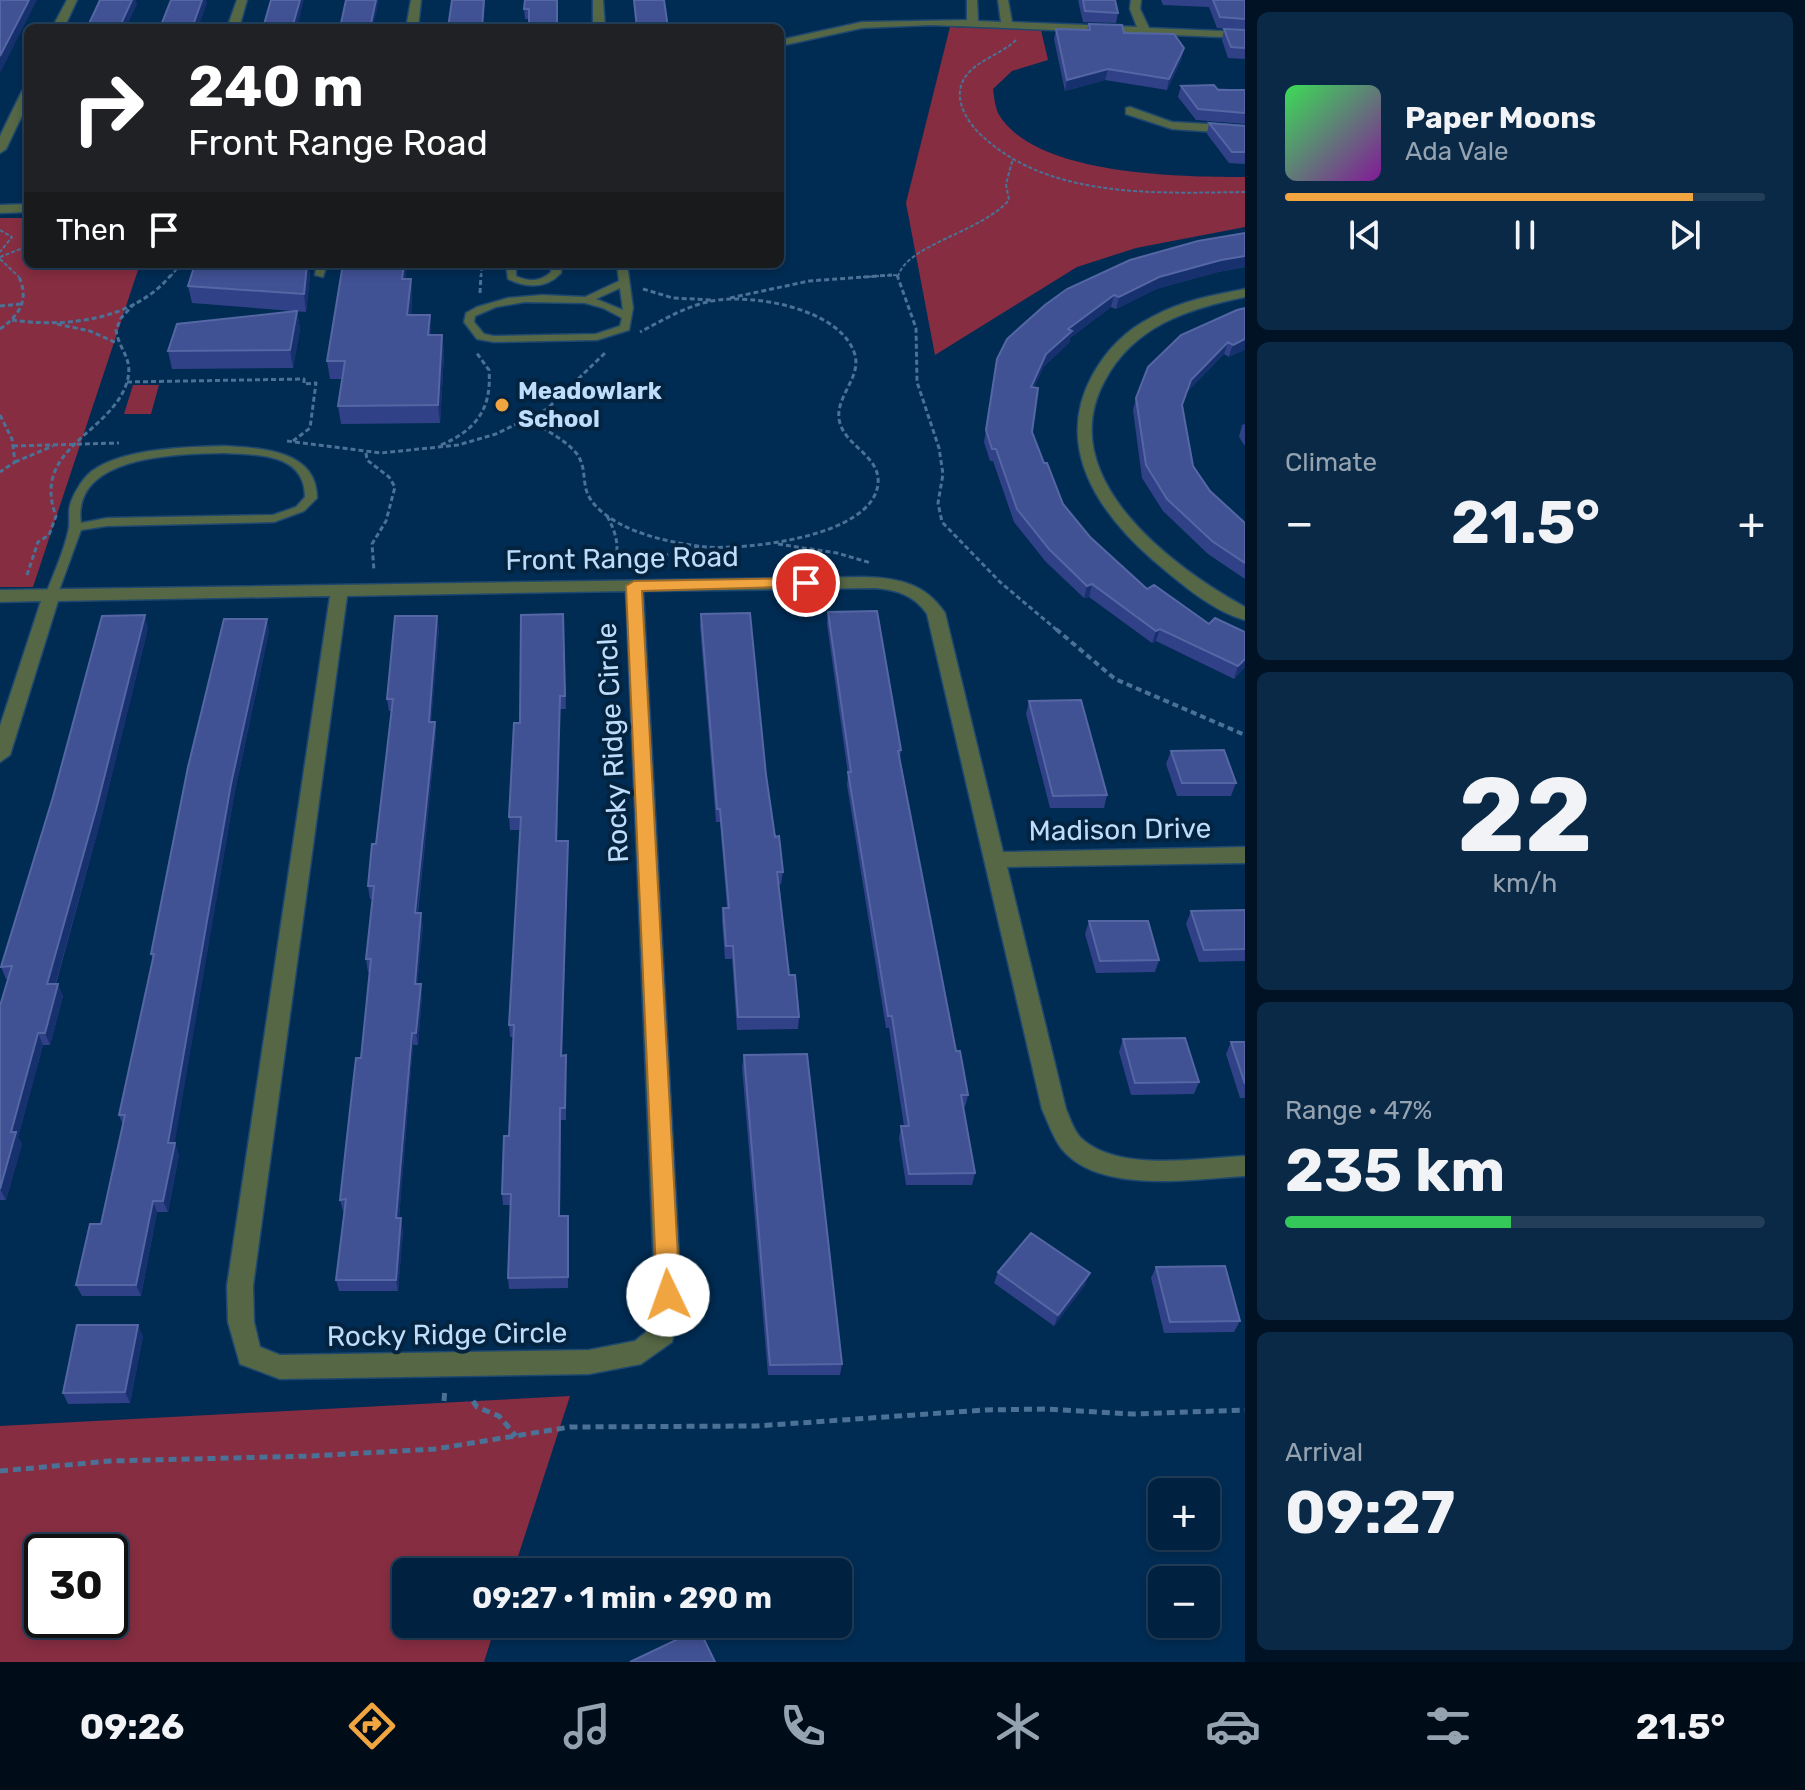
<!DOCTYPE html>
<meta charset="utf-8">
<style>
body{margin:0;font-family:Rubik,sans-serif;background:#0a2946;color:#f1f3f6;height:100vh;display:flex;flex-direction:column;font-size:30px;white-space:nowrap}
*{box-sizing:border-box;margin:0}
p{font-size:26px;color:#95a3b0}
.icon{flex:none;width:44px;height:44px;fill:none;stroke:currentColor;stroke-width:2;stroke-linecap:round;stroke-linejoin:round}
.map{position:relative;flex:1;overflow:hidden}
.panel{display:flex;flex-direction:column;gap:12px;padding:12px;background:#001223;width:560px}
.panel>*{flex:none}
.top-card{position:absolute;left:24px;top:24px;width:760px;height:244px;border-radius:12px;box-shadow:0 4px 12px #0003,0 0 0 2px #223e59;background:#202124;color:#fff;overflow:hidden}
.fabs{position:absolute;left:1148px;top:1478px;display:grid;gap:16px}
.fabs a{display:grid;place-items:center;width:72px;height:72px;border-radius:12px;background:#00213f;box-shadow:0 4px 12px #0003,0 0 0 2px #223e59;font-size:40px}
.speed{position:absolute;left:24px;top:1534px;display:flex;gap:16px;font-size:40px;font-weight:700;text-align:center}
.speed>*{display:grid;place-content:center;width:104px;height:104px;border-radius:50%;background:#00213f;box-shadow:0 4px 12px #0003,0 0 0 2px #223e59;line-height:1}
.speed .limit{border:4px solid #111;border-radius:12px;background:#fff;color:#111}
.pin{position:absolute;display:grid;place-items:center;width:68px;height:68px;color:#fff;margin:-34px;border:4px solid #fff;border-radius:50%;box-shadow:0 2px 8px #0007}
.me{position:absolute;width:88px;margin:-44px;rotate:357deg;stroke-linejoin:round;filter:drop-shadow(0 0 6px #0008)}
.turn{display:flex;align-items:center;gap:28px;height:168px;padding:0 32px;font-size:36px}
.turn .icon{width:104px;height:104px;stroke-width:2.5}
.turn b{display:block;font-size:56px;line-height:68px}
.then{display:flex;align-items:center;height:76px;padding:0 32px;background:#0003;gap:16px;font-size:30px}
.big{font-size:60px;font-weight:700;line-height:1.1}
.panel .card{flex:1;display:flex;flex-direction:column;justify-content:center;gap:12px;min-width:0;padding:0 28px;border-radius:12px;background:#0a2946}
.panel .dial{align-items:center;gap:0}
.dial b{font-size:104px;line-height:1}
.song{display:flex;align-items:center;gap:24px}
.cover{width:96px;height:96px;border-radius:12px;background:linear-gradient(135deg,hsl(130 70% 55%),hsl(290 70% 35%))}
.played{height:8px;border-radius:4px;background:linear-gradient(90deg,#f1a540 85%,#223e59 85%)}
.keys{display:flex;justify-content:space-around;direction:ltr}
.heat{display:flex;justify-content:space-between;align-items:center;font-size:44px;direction:ltr}
.charge{height:12px;border-radius:6px;background:linear-gradient(90deg,#34c759 47%,#223e59 0)}
.trip{position:absolute;left:392px;top:1558px;width:460px;height:80px;border-radius:12px;background:#00213f;box-shadow:0 4px 12px #0003,0 0 0 2px #223e59;font-weight:700;line-height:80px;text-align:center}
.tabs{display:flex;height:128px;justify-content:space-around;align-items:center;background:#000d19;color:#95a3b0}
.tabs .icon{width:56px;height:56px}
.tabs .current{color:#f1a540}
.tabs b{font-size:36px;color:#f1f3f6}
main{display:flex;flex:1;min-height:0}
.map>svg:first-child{display:block}
</style>
<main>
<div class="map">
<svg width="1245" height="1662" viewBox="0 0 1245 1662">
<rect width="100%" height="100%" fill="#002c54"/>
<!-- green -->
<path fill="#862d41" fill-rule="evenodd" d="M950 27 1041 30 1048 60 1012 71 993 89C994 96 995 106 998 113 1033 176 1181 177 1245 177V227L1136 248 1077 267 935 355 906 203Z
M0 218H28V264H140L33 587H0Z
M133 385H159L151 414H124Z
M570 1396 513 1572H406V1624H496L484 1662H0V1426ZM42 1552H110V1620H42Z"/>
<g fill="none" stroke-linecap="round" stroke-linejoin="round">
<defs>
<path id="service" d="M317 264H327L323 277 315 275Z
M506 264H516V276C529 282 540 282 551 272V264H561V273C546 289 527 288 508 279Z
M617 264H627L633 308 629 330 597 340 494 342 477 339 464 322 466 313 477 307 508 298 542 295 585 297 619 281ZM620 288 623 310 596 299ZM525 302 585 303 603 308 622 318 620 326 596 334 494 336 484 334 474 322 475 316 496 307Z
M225 446C261 448 317 450 317 498L304 511 274 522 107 526 81 530 57 596 51 600 47 599 45 596C53 575 63 554 68 532 71 522 67 512 71 502 75 491 83 478 92 471 124 448 187 447 225 446ZM225 453C258 455 305 453 305 497L296 507 273 515 107 518 81 523C71 454 181 454 225 453Z"/>
<path id="minor" d="M67 0H77L64 28H52Z
M237 0H247L239 28H227Z
M411 0H421L418 28H406Z
M593 0H603L605 28H593Z
M967 0H977L978 21 1001 22 998 0H1008L1012 22 1137 27 1130 9 1131 0H1141L1140 9 1149 28 1245 32V38L931 25 862 28 780 46V40L862 22 967 20Z
M28 87V103L6 149 0 153V136L22 91Z
M1130 107 1172 122 1245 126V134L1172 129 1126 114V108Z
M28 204V212L0 213V205Z
M1245 289V297C1187 309 1133 326 1104 382 1053 478 1172 567 1245 607V620C1212 611 1179 582 1153 560 1098 512 1054 447 1092 376 1106 350 1126 330 1152 317 1181 301 1213 295 1245 289Z
M864 577C898 578 925 583 945 613L1003 852 1245 847V863L1007 867 1066 1109C1070 1118 1073 1129 1080 1137 1117 1173 1197 1158 1245 1156V1176C1193 1179 1098 1195 1061 1148 1053 1137 1048 1122 1042 1109L927 614C914 595 897 590 875 588L643 591 681 1295 672 1342 641 1364 589 1374 280 1379 240 1364 228 1322 227 1286 330 596 58 601 10 755 0 762V726L41 601 0 602V590ZM626 591 655 1295 651 1328 635 1341 589 1350 280 1355 260 1347 254 1322 253 1286 347 596Z"/>
</defs>
<!-- service casing -->
<use href="#service" stroke="#1e486f" stroke-width="3"/>
<!-- minor casing -->
<use href="#minor" stroke="#1e486f" stroke-width="3"/>
<!-- path-far3 -->
<path stroke="#4b7196" stroke-width="2" stroke-dasharray="4 2" stroke-linecap="butt" d="M1016 40C1000 56 968 62 961 86 956 102 967 120 977 131 1045 200 1156 193 1245 192
M0 230 12 237 0 252
M0 257 28 246
M0 259 19 277
M170 277 181 264
M481 277 482 264
M863 277 897 275
M898 277C905 245 982 232 1009 200L1006 184 1013 158"/>
<!-- path-far2 -->
<path stroke="#4b7196" stroke-width="3" stroke-dasharray="5 3" stroke-linecap="butt" d="M897 275 916 328 917 382 939 448 943 474 938 503 942 522 1000 582 1058 631
M643 289 673 298 713 300
M480 293 481 275
M730 298 809 281 892 275
M0 306 21 304
M12 320C66 328 134 320 171 275
M57 324 90 331 117 343
M0 329C20 315 30 299 18 275
M127 382 304 379V384L316 383 310 428 293 441
M0 415 12 439 15 462 0 472
M528 420C545 430 565 439 577 454 585 465 583 477 586 489 590 506 610 519 624 526 649 538 679 544 706 547 746 550 872 537 878 484 881 455 843 446 839 419 836 396 861 378 855 355 842 309 753 293 712 301 686 306 663 320 640 332
M287 441 381 453 458 445 496 434 547 409 606 352
M441 445C476 430 492 409 489 370L476 352
M13 446 119 443
M366 453 367 460 389 477 395 487 386 521 372 544 374 571
M15 462 53 446
M607 516C617 534 621 550 612 569
M778 544 837 553 871 563
M616 563 655 558 700 546
M27 575 38 542 49 535 56 516C30 448 112 433 127 382 134 358 119 351 116 330L121 318 135 303"/>
<!-- path-far1 -->
<path stroke="#4b7196" stroke-width="4" stroke-dasharray="6 4" stroke-linecap="butt" d="M1056 629 1115 679 1245 735"/>
<!-- path -->
<path stroke="#4b7196" stroke-width="5" stroke-dasharray="8 5" stroke-linecap="butt" d="M444 1401 445 1388
M473 1401 477 1407 499 1416 516 1436
M0 1471 110 1461 312 1456 435 1449 570 1427 756 1426 985 1410 1045 1409 1133 1414 1245 1410"/>
<!-- service -->
<use href="#service" fill="#556745" fill-rule="evenodd"/>
<!-- minor -->
<use href="#minor" fill="#556745" fill-rule="evenodd"/>
</g>
<!-- wall -->
<path fill="#314188" d="M557 0 529 19H525L524 9Z
M1078 0H1115L1118 13 1116 23 1083 22Z
M1161 0H1245V59L1228 58 1222 40 1224 29 1242 30 1217 28 1209 7 1163 5Z
M1089 24 1124 33 1182 58 1167 90 1105 80 1065 91 1054 39 1056 29 1087 30Z
M1181 86 1245 90V124L1196 120 1178 97Z
M1209 123 1245 126V164L1229 163 1207 134Z
M1245 233V267L1218 272 1156 289 1116 309 1111 307 1070 338 1069 343 1044 366 1034 387 1032 432 1044 463 1063 504 1090 537 1147 589 1245 667 1234 679 1156 641 1152 643 1089 597 1084 598 1046 562 1014 522 993 461H990L984 442 997 359 1007 339Z
M195 264H308L310 276 306 312 192 303 188 286Z
M406 279H411L412 297 411 315 431 335H442L444 353 440 423 341 424 338 406 342 379H330L327 361Z
M1245 308 1229 357 1224 354 1187 392 1182 407 1193 466 1210 491 1245 523V579L1208 554 1163 511 1142 478 1133 410 1136 398Z
M297 311 300 329 293 368 172 369 168 351Z
M1245 424V446L1239 437 1242 425Z
M828 612 901 750 900 759 956 1051 968 1095 965 1107H963L975 1173 972 1185H906L899 1138 901 1126H904L889 1028H886L847 785 848 774 827 624Z
M563 614 566 709H560L557 841 568 853 562 1056 566 1055V1120H561L560 1216 569 1227 568 1288 509 1289 508 1278 511 1205H503L502 1194 509 1136 513 1037H510L509 1025 520 830H510L509 817 520 723Z
M701 614 766 775 775 837 783 872 781 884 779 885 789 975 799 1017 798 1029 737 1030 732 959H725L722 920 723 908H727L720 822H716L700 626Z
M148 628 101 819 56 984 63 996 50 1045H43L18 1137 22 1144 6 1200H0V1006L8 979H6L1 967Z
M439 628 431 722H435L436 734 418 913 423 926 417 984 422 996 418 1045H413L399 1218 403 1230 398 1291H339L336 1280 344 1211H343L340 1200 361 1058 370 972H368L366 959 373 899H370L368 886 376 844 391 711H389L387 699Z
M269 631 234 796 174 1143 179 1155 168 1212H157L141 1296H82L76 1285 101 1224 123 1125 119 1115 153 960 151 954Z
M1029 701 1107 795 1104 808H1050L1026 714Z
M1171 751 1236 783 1231 796H1177L1166 764Z
M1245 910V961L1199 962 1186 924 1191 911Z
M1089 921 1159 960 1155 972 1096 973 1085 934Z
M1123 1039 1199 1082 1194 1094 1131 1095 1119 1052Z
M1231 1042H1245V1098H1240L1226 1054Z
M744 1055 842 1364 840 1375H768L742 1067Z
M1156 1267 1240 1321 1234 1332 1164 1333 1151 1278Z
M998 1272 1085 1285 1054 1326 994 1283Z
M143 1336 130 1403 68 1404 63 1393Z"/>
<!-- shaded-wall -->
<path fill="#17316e" d="M29 0H37L0 73V56Z
M132 0H136L137 4 126 28H119Z
M202 0H206L207 3 198 28H192Z
M300 0H304L297 28H292Z
M376 0H379L373 28H370Z
M484 0H485L483 28H482Z
M1184 48 1182 58 1167 90 1169 79Z
M1108 69 1105 80 1065 91 1067 80Z
M1245 256V267L1218 272 1156 289 1116 309 1119 297 1159 277 1221 260Z
M307 264H308L310 276 306 312 304 294Z
M404 264H407L404 297 402 279Z
M411 279 412 297 409 333 407 315Z
M1114 295 1111 307 1070 338 1069 343 1044 366 1029 399 1031 387 1046 354 1068 329Z
M297 311 300 329 293 368 290 350Z
M430 315 431 333 430 353 428 335Z
M442 335 444 353 440 423 438 405Z
M1245 339V350L1229 357 1233 345Z
M1228 342 1224 354 1187 392 1178 418 1191 380Z
M1092 584 1089 597 1084 598 1087 586Z
M145 615 148 628 101 819 52 996 47 984Z
M437 616 439 628 430 734 429 722Z
M267 619 269 631 234 796 173 1153 175 1143 179 1155 168 1212 163 1201 168 1143 231 784Z
M1160 629 1156 641 1152 643 1156 631Z
M1245 659V667L1234 679 1238 666Z
M560 696V709L557 853 556 841Z
M435 722 436 734 416 926 415 913Z
M568 841V853L562 1068 561 1056Z
M421 913 423 926 416 996 415 984Z
M58 984 63 996 50 1045 45 1033Z
M421 984 422 996 418 1045 416 1033Z
M38 1033 43 1045 18 1137 22 1144 6 1200 0 1189 11 1132Z
M412 1033 413 1045 398 1230 396 1218Z
M153 1201 157 1212 141 1296 136 1285Z
M401 1218 403 1230 398 1291 396 1280Z
M1090 1273 1085 1285 1054 1326 1058 1315Z
M138 1325 143 1336 130 1403 125 1392Z"/>
<!-- building -->
<path fill="#405194" stroke="#5467a4" stroke-width="2" d="M0 0H29L0 56Z
M100 0H132L119 28H87Z
M171 0H202L192 28H160Z
M271 0H300L292 28H263Z
M346 0H376L370 28H340Z
M452 0H484L482 28H448Z
M525 0H557V28H529V9H524Z
M634 0H664L668 28H637Z
M1083 0H1115L1118 13 1085 11Z
M1213 0H1245V19L1220 17Z
M1089 24 1122 25 1124 33 1174 34 1184 48 1169 79 1108 69 1067 80 1056 29 1090 30Z
M1224 29 1245 30V48L1231 47Z
M1214 85 1218 90H1245V113L1198 109 1181 86Z
M1209 123 1245 126V152H1232Z
M1245 233V256L1221 260 1159 277 1119 297 1114 295 1068 329 1072 331 1046 354 1031 387 1038 388 1032 432 1044 463H1047L1063 504 1090 537 1147 589 1154 585 1209 624 1215 618 1245 632V659L1238 666 1160 629 1156 631 1092 584 1087 586 1049 549 1017 509 996 449H992L986 430 997 359 1007 339 1045 305 1067 289 1130 260 1198 241Z
M195 264H307L304 294 188 286Z
M343 264H404L402 279H411L407 315H430L428 335H442L438 405 338 406 345 361H327Z
M1245 308V339L1233 345 1228 342 1191 380 1182 405 1193 466 1210 491 1245 523V563L1212 541 1167 499 1146 465 1136 398 1148 367 1181 335 1237 310Z
M297 311 290 350 168 351 177 324Z
M877 611 901 750 898 751 956 1051H960L968 1095H961L975 1173 909 1174 901 1126H909L892 1016H888L848 772H851L828 612Z
M750 613 766 775 775 837 779 836 783 872H777L789 975H795L799 1017H738L733 946H726L723 908H729L720 809H717L701 614Z
M563 614 565 696H560L556 841H568L561 1056 566 1055 565 1108H560L559 1216H568V1277L508 1278 511 1194H502L504 1136H509L514 1025H509L521 817H509L514 723H520L521 615Z
M145 615 97 806 47 984H58L45 1033H38L11 1132H16L0 1189V1006L12 966 1 967 53 797 102 616Z
M395 616H437L429 722H435L415 913H421L415 984H421L416 1033H412L396 1218H401L396 1280H336L346 1199 340 1200 350 1110 356 1058H361L371 959H366L374 886H368L372 844H376L393 699H387Z
M224 619H267L231 784 168 1143H175L163 1201H153L136 1285H76L90 1224H101L125 1115H119L154 954H151L188 767Z
M1081 700 1107 795 1053 796 1029 701Z
M1224 750 1236 783H1182L1171 751Z
M1245 910V949L1204 950 1191 911Z
M1089 921H1148L1159 960 1100 961Z
M1185 1038 1199 1082 1135 1083 1123 1039Z
M1231 1042H1245V1084Z
M807 1054 842 1364 770 1365 744 1055Z
M1031 1233 1090 1273 1058 1315 998 1272Z
M1225 1266 1240 1321 1170 1322 1156 1267Z
M77 1325H138L125 1392 63 1393Z
M699 1629 715 1662H630Z"/>
<!-- route -->
<path fill="#f1a540" stroke="#9d6b2a" stroke-width="2" d="M806 578 814 583 812 586 642 591 680 1295 676 1303 668 1306 660 1303 657 1295 626 586 634 581Z"/>
<!-- markers -->
<circle fill="#f1a540" stroke="#04233f" stroke-width="3" cx="502" cy="405" r="8"/>
<g text-anchor="middle" stroke-width="8" stroke-linejoin="round" paint-order="stroke">
<!-- far-poi labels -->
<g font-size="24" font-weight="bold" fill="#bedcfc" stroke="#04233f" text-anchor="start">
<text x="518" y="399">Meadowlark<tspan x="518" dy="28">School</tspan></text>
</g>
<!-- street labels -->
<g font-size="28" fill="#bedcfc" stroke="#04233f">
<text transform="translate(622 558) rotate(-1)" y="10">Front Range Road</text>
<text transform="translate(612 743) rotate(-93)" y="10">Rocky Ridge Circle</text>
<text transform="translate(1120 829) rotate(-1)" y="10">Madison Drive</text>
<text transform="translate(447 1334) rotate(-1)" y="10">Rocky Ridge Circle</text>
</g>
</g>
</svg>
<div class="fabs">
<a>+</a>
<a>−</a>
</div>
<div class="speed"><div class="limit">30</div></div>
<div class="pin" style="left:806px;top:583px;background:#d93025"><svg class="icon" aria-label="arrive" viewBox="0 0 24 24"><path d="M6 21V4h12l-3 4 3 4H6"/></svg></div>
<svg class="me" style="left:668px;top:1295px" viewBox="-20 -20 40 40"><circle r="19" fill="#fff"/><path d="M0-13L10 11 0 6-10 11z" fill="#f1a540"/></svg>
<div class="trip">09:27 · 1 min · 290 m</div>
<div class="top-card">
<div class="turn"><svg class="icon" aria-label="right" viewBox="0 0 24 24"><path d="M7 20v-9h11M14 6l5 5-5 5"/></svg><div><b>240 m</b>Front Range Road</div></div>
<div class="then">Then<svg class="icon" aria-label="arrive" viewBox="0 0 24 24"><path d="M6 21V4h12l-3 4 3 4H6"/></svg></div>
</div>
</div>
<section class="panel">
<div class="card">
<div class="song"><i class="cover"></i><div><b>Paper Moons</b><p>Ada Vale</p></div></div>
<div class="played"></div>
<div class="keys"><svg class="icon" aria-label="previous" viewBox="0 0 24 24"><path d="M18 5L8 12l10 7zM5 5v14"/></svg><svg class="icon" aria-label="pause" viewBox="0 0 24 24"><path d="M8 5v14M16 5v14"/></svg><svg class="icon" aria-label="next" viewBox="0 0 24 24"><path d="M6 5l10 7-10 7zM19 5v14"/></svg></div>
</div>
<div class="card"><p>Climate</p>
<div class="heat"><a>−</a><b class="big">21.5°</b><a>+</a></div>
</div>
<div class="card dial"><b>22</b><p>km/h</p></div>
<div class="card"><p>Range · 47%</p><b class="big">235 km</b><div class="charge"></div></div>
<div class="card"><p>Arrival</p><b class="big">09:27</b></div>
</section>
</main>
<nav class="tabs">
<b>09:26</b>
<svg class="icon current" aria-label="directions" viewBox="0 0 24 24"><path d="M12 3l9 9-9 9-9-9zM9 14v-3h6M13 9l2 2-2 2"/></svg>
<svg class="icon" aria-label="music" viewBox="0 0 24 24"><path d="M9 18V5l10-2v13"/><circle cx="6" cy="18" r="3"/><circle cx="16" cy="16" r="3"/></svg>
<svg class="icon" aria-label="phone" viewBox="0 0 24 24"><path d="M5 4h4l2 5-3 2q2 4 5 5l2-3 5 2v4C11 20 4 13 5 4z"/></svg>
<svg class="icon" aria-label="climate" viewBox="0 0 24 24"><path d="M12 3v18M4 7l16 10M4 17L20 7"/></svg>
<svg class="icon" aria-label="car" viewBox="0 0 24 24"><path d="M5 17H2v-5l4-1 3-4h7l3 4 3 1v5h-3M9 17h6M6 11h13"/><circle cx="7" cy="17" r="2"/><circle cx="17" cy="17" r="2"/></svg>
<svg class="icon" aria-label="filters" viewBox="0 0 24 24"><path d="M4 7h16M4 17h16"/><circle cx="9" cy="7" r="2"/><circle cx="15" cy="17" r="2"/></svg>
<b>21.5°</b>
</nav>
